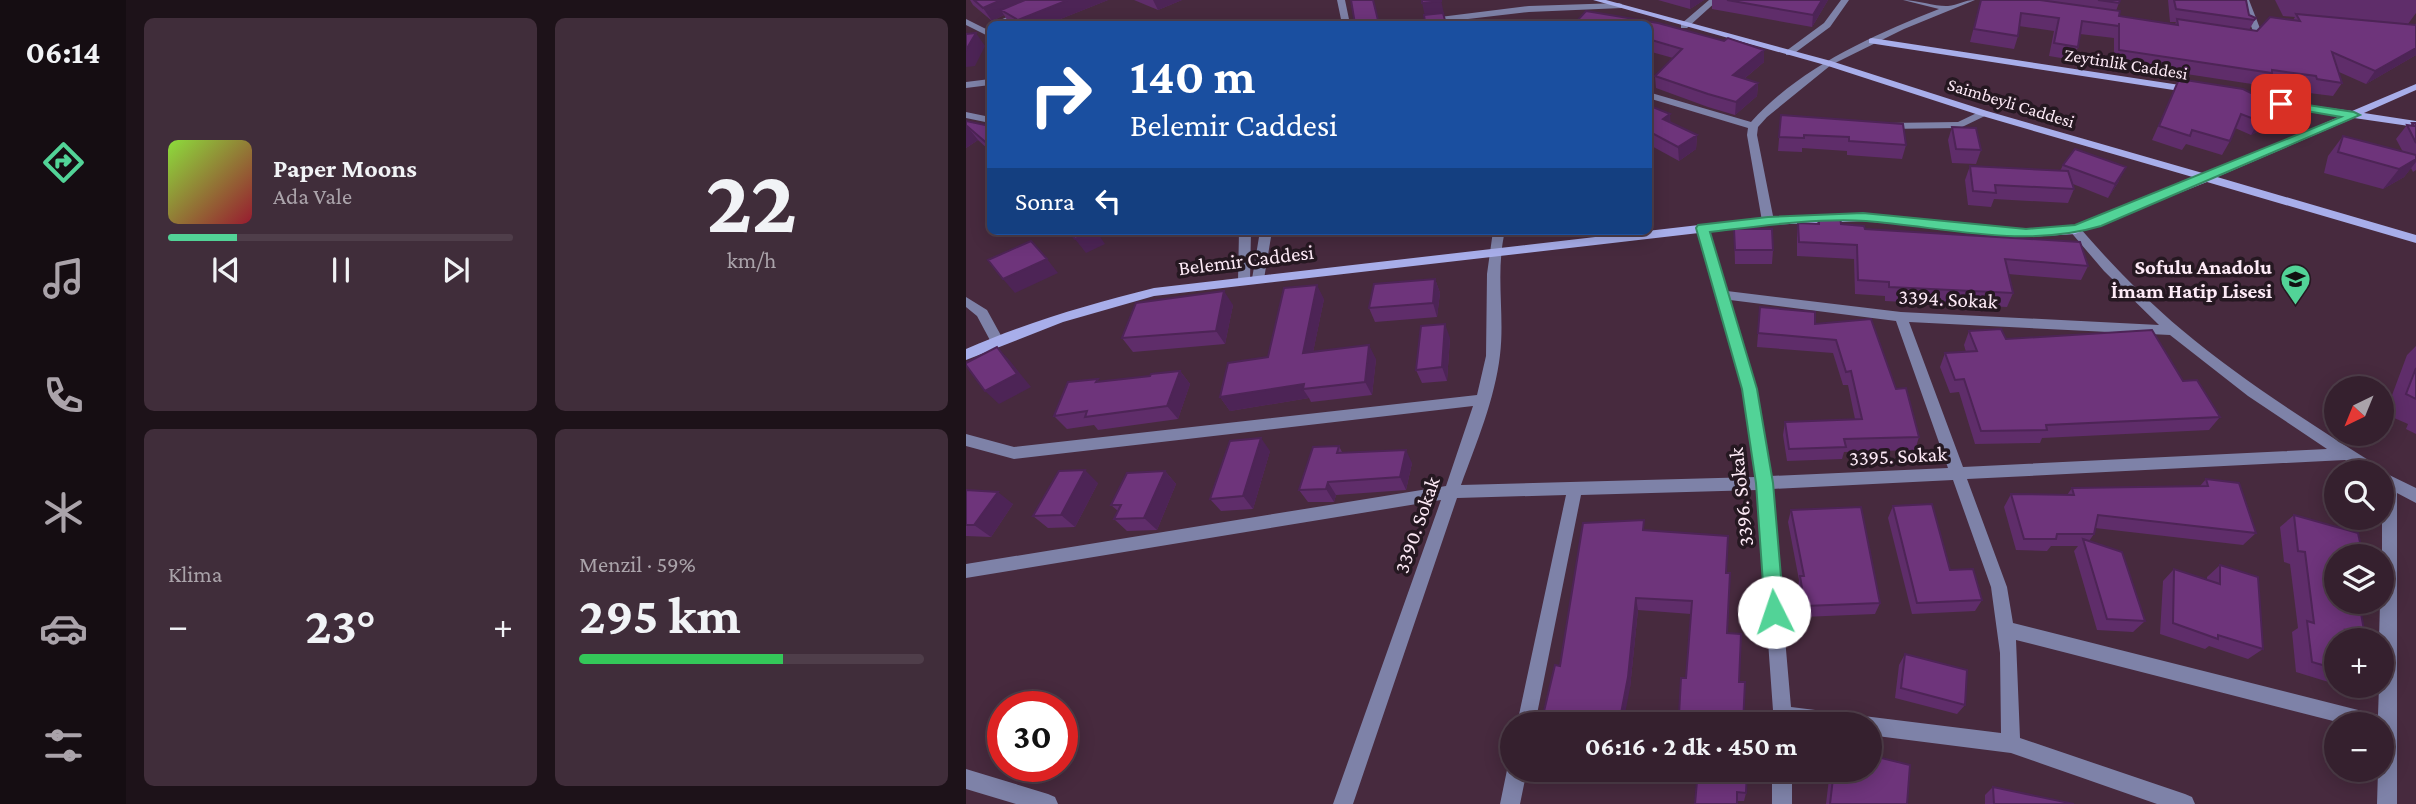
<!DOCTYPE html>
<html lang="tr">
<meta charset="utf-8">
<style>
body{margin:0;font-family:"Crimson Pro",serif;background:#402d3a;color:#f1f3f6;height:100vh;display:flex;flex-direction:column;font-size:26px;white-space:nowrap}
*{box-sizing:border-box;margin:0}
p{font-size:23px;color:#aaa3aa}
.icon{flex:none;width:38px;height:38px;fill:none;stroke:currentColor;stroke-width:2;stroke-linecap:round;stroke-linejoin:round}
.map{position:relative;flex:1;overflow:hidden}
.details{display:flex;flex-direction:column;gap:18px;padding:18px;background:#1d1219;width:840px}
.details>*{flex:none}
.top-card{position:absolute;left:21px;top:21px;width:665px;height:214px;border-radius:10px;box-shadow:0 4px 18px #0003,0 0 0 2px #4f3e4a;background:#1a4fa0;color:#fff;overflow:hidden}
.needle{width:46px;rotate:223deg}
.tools{position:absolute;left:1358px;top:376px;display:grid;gap:14px}
.tools a{display:grid;place-items:center;width:70px;height:70px;border-radius:50%;background:#35202e;box-shadow:0 4px 18px #0003,0 0 0 2px #4f3e4a;font-size:35px}
.speed{position:absolute;left:21px;top:691px;display:flex;gap:14px;font-size:35px;font-weight:700;text-align:center}
.speed>*{display:grid;place-content:center;width:91px;height:91px;border-radius:50%;background:#35202e;box-shadow:0 4px 18px #0003,0 0 0 2px #4f3e4a;line-height:1}
.speed .limit{border:10px solid #d22;background:#fff;color:#111}
.pin{position:absolute;display:grid;place-items:center;width:60px;height:60px;color:#fff;margin:-30px;border-radius:14px;box-shadow:0 4px 10px #0006}
.me{position:absolute;width:77px;margin:-38px;rotate:356deg;stroke-linejoin:round;filter:drop-shadow(0 0 5px #0008)}
.turn{display:flex;align-items:center;gap:24px;height:147px;padding:0 28px;font-size:32px}
.turn .icon{width:91px;height:91px;stroke-width:2.5}
.turn b{display:block;font-size:49px;line-height:60px}
.then{display:flex;align-items:center;height:66px;padding:0 28px;background:#0003;gap:14px;font-size:26px}
.big{font-size:52px;font-weight:700;line-height:1.1}
.details .tile{flex:1;display:flex;flex-direction:column;justify-content:center;gap:10px;min-width:0;padding:0 24px;border-radius:10px;background:#402d3a}
.details .dial{align-items:center;gap:0}
.dial b{font-size:91px;line-height:1}
.song{display:flex;align-items:center;gap:21px}
.cover{width:84px;height:84px;border-radius:10px;background:linear-gradient(135deg,hsl(90 70% 55%),hsl(350 70% 35%))}
.played{height:7px;border-radius:4px;background:linear-gradient(90deg,#52d397 20%,#4f3e4a 20%)}
.keys{display:flex;justify-content:space-around;direction:ltr}
.heat{display:flex;justify-content:space-between;align-items:center;font-size:38px;direction:ltr}
.charge{height:10px;border-radius:5px;background:linear-gradient(90deg,#34c759 59%,#4f3e4a 0)}
.details .tiles{flex:1;display:grid;gap:18px;grid-template-columns:repeat(2,1fr)}
.trip{position:absolute;left:534px;top:712px;width:382px;height:70px;border-radius:35px;background:#35202e;box-shadow:0 4px 18px #0003,0 0 0 2px #4f3e4a;font-weight:700;line-height:70px;text-align:center}
main{display:flex;flex:1;min-height:0}
.tabs{display:flex;flex-direction:column;width:126px;justify-content:space-around;align-items:center;background:#150d12;color:#aaa3aa}
.tabs .icon{width:49px;height:49px}
.tabs .active{color:#52d397}
.tabs b{font-size:32px;color:#f1f3f6}
.map>svg:first-child{display:block}
</style>
<main>
<nav class="tabs">
<b>06:14</b>
<svg class="icon active" aria-label="directions" viewBox="0 0 24 24"><path d="M12 3l9 9-9 9-9-9zM9 14v-3h6M13 9l2 2-2 2"/></svg>
<svg class="icon" aria-label="music" viewBox="0 0 24 24"><path d="M9 18V5l10-2v13"/><circle cx="6" cy="18" r="3"/><circle cx="16" cy="16" r="3"/></svg>
<svg class="icon" aria-label="phone" viewBox="0 0 24 24"><path d="M5 4h4l2 5-3 2q2 4 5 5l2-3 5 2v4C11 20 4 13 5 4z"/></svg>
<svg class="icon" aria-label="climate" viewBox="0 0 24 24"><path d="M12 3v18M4 7l16 10M4 17L20 7"/></svg>
<svg class="icon" aria-label="car" viewBox="0 0 24 24"><path d="M5 17H2v-5l4-1 3-4h7l3 4 3 1v5h-3M9 17h6M6 11h13"/><circle cx="7" cy="17" r="2"/><circle cx="17" cy="17" r="2"/></svg>
<svg class="icon" aria-label="filters" viewBox="0 0 24 24"><path d="M4 7h16M4 17h16"/><circle cx="9" cy="7" r="2"/><circle cx="15" cy="17" r="2"/></svg>
</nav>
<section class="details">
<div class="tiles">
<div class="tile">
<div class="song"><i class="cover"></i><div><b>Paper Moons</b><p>Ada Vale</p></div></div>
<div class="played"></div>
<div class="keys"><svg class="icon" aria-label="previous" viewBox="0 0 24 24"><path d="M18 5L8 12l10 7zM5 5v14"/></svg><svg class="icon" aria-label="pause" viewBox="0 0 24 24"><path d="M8 5v14M16 5v14"/></svg><svg class="icon" aria-label="next" viewBox="0 0 24 24"><path d="M6 5l10 7-10 7zM19 5v14"/></svg></div>
</div>
<div class="tile dial"><b>22</b><p>km/h</p></div>
<div class="tile"><p>Klima</p>
<div class="heat"><a>−</a><b class="big">23°</b><a>+</a></div>
</div>
<div class="tile"><p>Menzil · 59%</p><b class="big">295 km</b><div class="charge"></div></div>
</div>
</section>
<div class="map">
<svg width="1450" height="804" viewBox="0 0 1450 804">
<rect width="100%" height="100%" fill="#472a3e"/>
<g fill="none" stroke-linecap="round" stroke-linejoin="round">
<!-- street -->
<path fill="#7e82a8" fill-rule="evenodd" d="M80 0H91L35 24H25Z
M371 0H379L384 24H376Z
M743 0H752L721 28H715V24Z
M875 0H883L864 27 826 55H820V51L858 23Z
M937 0C950 0 972 7 982 6 992 5 998 0 1009 0L938 29 865 65 801 117 792 127 791 135 808 221 806 224 802 225 796 221 781 135 782 128 682 98V92L785 122C835 67 905 36 973 9Z
M1275 0H1283L1295 31 1290 38 1276 41 1272 38 1287 31Z
M653 3 656 4V8L563 12 459 24H438L442 21 563 6Z
M0 19 24 31V37L0 25Z
M24 79V85L0 88V82Z
M1017 110 1022 113 1021 115 994 128 920 129 915 126 920 123 992 122Z
M0 112 24 117V123L0 118Z
M737 224 743 228 761 291 935 312 1193 325 1138 271 1103 230 1105 227H1113C1145 264 1179 299 1216 330 1278 382 1347 425 1415 468L1417 472 1450 488V503L1431 493V804H1411L1412 770H1416V724H1379L1050 640 1054 738 1219 794 1226 797 1229 804H1191L1045 753 903 735V724H808L791 490 615 495 569 724H551L600 495 491 498 387 804H367L475 500 0 578V564L480 486 507 406 48 459 0 446V434L48 447 511 395 520 356 521 274 527 231H539C529 273 539 314 534 355 529 399 510 444 495 485L789 477 776 389 731 228ZM764 300 930 321 982 468 804 476 790 389ZM943 322 1204 335 1282 396 1361 449 997 467ZM1379 460 1399 472H1416V602H1414L1413 640H1416V686H1413L1412 715 1047 623 1041 587 1001 479ZM987 480 1025 587 1034 653 1035 733 825 707 806 489Z
M273 231H285L284 281 278 285 272 281Z
M294 231H306L298 279 292 283 286 279Z
M0 297 21 310 38 341 36 344H26L11 316 0 307Z
M546 762V770H561L554 804H534L541 770Z
M0 769 82 794 89 797 92 804H50L0 789Z
M806 770H826V804H806Z"/>
<!-- secondary -->
<path fill="#a8aeea" fill-rule="evenodd" d="M627 0H640L865 61 1021 111 1240 174 1375 116 1285 102 1280 99 1282 97 1386 111 1450 84V90L1398 113 1450 121V127L1388 118 1251 177 1450 235V243L1241 182 1109 234 1060 237 897 221 802 225 188 296 97 322 0 360V349C61 322 124 304 188 288L802 217 897 213 1060 229 1107 226 1230 178 1013 115 859 65Z
M906 38 1227 87 1232 90 1227 93 903 43V39Z"/>
</g>
<!-- wall -->
<path fill="#5f2d6a" d="M4 0H142L82 24H46L43 23 38 15 26 21 7 5Z
M168 0H216L192 10Z
M692 0H738L724 9Z
M746 0H862L846 27 746 9Z
M1015 0H1154L1150 11 1153 16 1209 24 1210 22H1204L1202 0H1280L1283 15 1290 18 1283 30 1291 31 1327 20 1329 17 1317 16 1309 0H1450V13L1442 24 1450 25V55L1400 84 1373 72 1376 83 1367 96 1343 93 1342 89 1300 83 1299 86 1148 63V38L1114 34 1112 47 1107 60 1083 56 1088 31 1053 26 1052 36 1048 49 1004 42Z
M682 24 798 50V62L778 79 792 83 791 96 769 115 742 107 690 88 689 76 707 58 682 51Z
M1213 79 1318 109 1309 123 1285 135 1269 128 1264 141 1256 155 1220 144 1216 150 1186 140Z
M682 105 704 114V122L731 135 730 149 713 161 682 144Z
M815 115 940 145 936 159 881 155V151L836 148V152L812 151Z
M0 121 24 126V151L12 140 0 148Z
M1446 123H1450V170L1447 172 1445 168 1438 177 1417 189 1358 173 1362 156 1377 136 1437 152 1430 139 1441 125 1444 126Z
M986 127 1015 150 1010 164 986 163 982 140Z
M1097 165 1153 181 1142 198 1107 184 1108 189 1102 203 1028 199 1025 207 1002 205 999 180 1004 166 1094 171Z
M853 215 875 224 899 229 1122 266 1115 280 1042 274 1047 293 1041 307 919 301V296L889 294 888 259 831 256V237L832 223 851 224Z
M768 229 807 250 806 264H769Z
M469 279 474 293 471 317 409 322 403 308Z
M358 299 347 352 410 359 406 395 345 402 343 398 264 411 254 397 302 357Z
M267 305 259 344 167 352 156 338Z
M794 307 849 324 905 319 930 389 953 437 949 450 878 452 876 459 821 461 817 435 819 422 889 419 882 385H877L867 353 791 347Z
M1003 331 1040 339 1217 381 1254 417 1243 430 1076 438 1074 443 1009 444 993 392 984 393 974 367 979 353 1000 352 998 345Z
M484 338 481 381 456 383 450 370Z
M1450 346V434L1440 429 1442 424 1419 414 1441 355Z
M214 371 224 384 212 419 132 430 128 425 101 429 88 416 134 382 184 376Z
M373 446 376 452 446 463 440 490 370 495 368 502H342L333 490Z
M304 451 287 509 255 511 244 499Z
M199 471 210 484 191 530 161 531 148 519 152 511 145 505Z
M1240 479 1290 533 1277 545 1129 528 1128 534 1123 541 1179 621 1167 632 1131 630 1108 551 1112 546H1085L1081 551 1050 550 1038 507 1045 494 1101 495 1106 488 1234 486Z
M132 483 109 527 82 528 67 516Z
M0 490 47 504 25 537 0 536Z
M927 506 984 570 1016 600 1009 611 946 614 922 518Z
M825 510 914 603 909 614 836 617 832 588 833 580 822 522Z
M1328 515 1370 556 1399 636 1392 640H1370V683L1369 684 1330 672 1326 632 1332 628 1324 564 1318 562 1314 527Z
M679 531 760 573 761 633 773 682 777 724H713V715L720 678 725 614 672 610 664 688 594 666Z
M1254 565 1297 649 1282 659 1243 646 1239 649 1194 634 1197 581 1208 569 1241 580V577Z
M939 654 999 705 991 714 929 698 933 665Z
M732 770 780 793 778 801H771Z
M864 770H903L941 804H860Z
M1027 787 1108 804H1019V795Z"/>
<!-- shaded-wall -->
<path fill="#4d2456" d="M35 0H73L35 10 38 15 26 21 17 8Z
M102 0H142L82 24H55L52 20Z
M187 0H216L192 10Z
M475 0 478 14 459 16 456 3Z
M724 0H738L724 9Z
M856 0H862L846 27 847 15Z
M10 33 19 46 9 66 0 67V50Z
M1450 48V55L1400 84 1409 71Z
M798 50V62L767 88V75Z
M792 83 791 96 769 115 770 102Z
M1318 109 1309 123 1285 135 1293 121Z
M704 114 705 128 697 119Z
M1 126 12 140 0 148V127Z
M731 135 730 149 713 161 712 147Z
M1450 159V162L1438 177 1417 189 1433 169Z
M1160 167 1153 181 1142 198 1149 184Z
M127 231H130L139 244 120 253 109 239Z
M81 259 92 273 49 293 37 279Z
M469 279 474 293 471 317 467 303Z
M351 285 358 299 344 367 337 353Z
M258 291 267 305 259 344 250 331Z
M479 324 484 338 481 381 476 367Z
M403 345 410 359 406 395 399 382Z
M31 347 44 361 65 387 33 404 19 391Z
M214 371 224 384 212 419 201 406Z
M338 384 337 389 343 398 264 411 254 397Z
M295 438 304 451 287 509 277 496Z
M440 450 446 463 440 490 434 477Z
M119 470 132 483 109 527 95 515Z
M199 471 210 484 191 530 178 518Z
M362 482 370 495 368 502 360 489Z
M32 492 47 504 25 537 8 525Z
M670 598 672 610 664 688 657 724H653Z"/>
<!-- building -->
<path fill="#6e347b" stroke="#4d2456" stroke-width="2" d="M8 0H35L17 8Z
M59 0H102L52 20 35 10Z
M385 0H407L413 24H389Z
M456 0H475V1L456 3Z
M761 0H856L847 15Z
M1015 0H1074L1154 11 1153 16 1212 25 1211 19 1291 31 1304 17 1334 21 1330 14 1450 25V48L1409 71 1366 52 1376 83 1351 79 1350 76 1306 70V73L1153 50V23V26L1116 21 1112 47 1088 43 1093 18 1055 13 1052 36 1008 29Z
M1132 0H1154L1153 3Z
M1208 0H1280L1283 15 1290 18 1288 20 1210 9Z
M620 11 692 23 758 41 762 38 798 50 767 75 792 83 770 102 742 94 689 76 716 49 682 39V24H608Z
M477 13 480 24H452L459 22 458 15Z
M10 33 0 50V34Z
M1213 79 1277 89 1318 109 1293 121 1275 114 1264 141 1226 130 1224 136 1193 126Z
M682 105 704 114 697 119 731 135 712 147 682 131Z
M815 115 937 124 940 145 883 141V137L838 135V138L813 137Z
M0 121 24 126V146L1 126 0 127Z
M1446 123H1450V143L1441 125 1448 126Z
M986 127 1010 128 1015 150 990 149Z
M1377 136 1450 155V159L1433 169 1372 152Z
M1109 149 1160 167 1149 184 1097 165Z
M1004 166 1102 171 1108 189 1029 185 1030 193 1007 191Z
M853 215 874 216 875 224 898 226 899 229 1114 242 1122 266 1039 259 1047 293 923 287V282L892 280 891 245 833 242 832 223 853 224Z
M768 229H806L807 250H769Z
M102 231H127L109 239Z
M65 241 81 259 37 279 22 260Z
M469 279 467 303 403 308 408 284Z
M351 285 337 353 403 345 399 382 337 389 338 384 254 397 262 363 302 357 318 288Z
M258 291 250 331 156 338 170 303Z
M794 307 849 312V324L905 319 930 389 940 388 953 437 878 439 880 447 823 449 819 422 896 419 885 371 880 372 870 340 792 333Z
M479 324 476 367 450 370 455 326Z
M1035 329 1040 339 1186 330 1217 381 1231 380 1254 417 1080 425 1081 430 1015 431 998 379 989 380 979 353 1011 351 1003 331Z
M31 347 51 374 19 391 0 365V363Z
M1450 368V399L1440 394Z
M214 371 201 406 119 417 121 411 88 416 102 382 132 379 130 382 184 376 185 374Z
M295 438 277 496 244 499 264 441Z
M373 446 371 453 440 450 434 477 362 482 360 489 333 490 347 447Z
M119 470 95 515 67 516 93 471Z
M199 471 178 518 148 519 155 505H145L161 473Z
M1240 479 1273 483 1290 533 1132 515 1128 534H1091L1090 539H1058L1045 494 1108 495 1106 488 1242 486Z
M0 490 32 492 8 525H0Z
M966 504 984 570 1007 569 1016 600 951 603 927 506Z
M895 507 914 603 839 606 834 576H838L825 510Z
M1328 515 1392 533 1397 556H1370V602H1393L1399 636 1379 630 1381 640H1370V669L1346 662 1341 621 1348 623 1339 552 1332 551Z
M678 520 677 530 762 536 760 573H764L761 633 775 634 773 682H779L777 724H737L738 716 713 715 715 678H720L726 601 670 598 662 677 653 724H575L589 665 594 666 617 523Z
M1117 539 1156 552 1179 621 1141 619Z
M1254 565 1292 577 1297 649 1252 635V639L1207 623 1208 569 1254 584Z
M939 654 1001 670 999 705 935 688Z
M903 755 944 765 941 804H864L868 770H903Z
M732 770H781L780 793 771 792V804H729Z
M1027 787 1108 804H1028Z"/>
<!-- route -->
<path fill="#52d397" stroke="#358962" stroke-width="2" d="M1315 101 1388 112 1394 115 1135 226C1058 249 978 227 900 221 849 218 795 226 744 232L791 389 807 483 818 612 815 618 808 621 802 618 799 612 790 483 776 389 730 228 732 225 802 217 897 213 1060 229 1109 225 1375 117 1311 106 1309 104Z"/>
<!-- icons -->
<defs>
<symbol id="school-pin" viewBox="-11 -11 22 30"><path d="M0 17L-7.5 6A9.5 9.5 0 1 1 7.5 6Z" fill="#52d397" stroke="#251821"/><path d="M0-5L7-2L0 1L-7-2ZM-4 1L0 2.5L4 1V4Q0 6-4 4Z" fill="#111"/></symbol>
</defs>
<g fill-rule="evenodd">
<use href="#school-pin" x="1312" y="262" width="35" height="47"/>
</g>
<g text-anchor="middle" stroke-width="7" stroke-linejoin="round" paint-order="stroke">
<!-- far-street labels -->
<g font-size="18" fill="#fdeaf6" stroke="#251821">
<text transform="translate(1160 64) rotate(9)" y="6">Zeytinlik Caddesi</text>
<text transform="translate(1045 103) rotate(17)" y="6">Saimbeyli Caddesi</text>
</g>
<!-- street labels -->
<g font-size="21" fill="#fdeaf6" stroke="#251821">
<text transform="translate(280 260) rotate(-7)" y="7">Belemir Caddesi</text>
<text transform="translate(982 299) rotate(3)" y="7">3394. Sokak</text>
<text transform="translate(932 456) rotate(-3)" y="7">3395. Sokak</text>
<text transform="translate(775 497) rotate(-96)" y="7">3396. Sokak</text>
<text transform="translate(451 525) rotate(-71)" y="7">3390. Sokak</text>
</g>
<!-- poi labels -->
<g font-size="21" font-weight="bold" fill="#fdeaf6" stroke="#251821" text-anchor="end">
<text x="1306" y="274">Sofulu Anadolu<tspan x="1306" dy="24">İmam Hatip Lisesi</tspan></text>
</g>
</g>
</svg>
<div class="tools">
<a><svg class="needle" viewBox="-14 -14 28 28"><path d="M0-13l5 13h-10z" fill="#e53935"/><path d="M0 13l5-13h-10z" fill="#aaa3aa"/></svg></a>
<a><svg class="icon" aria-label="search" viewBox="0 0 24 24"><circle cx="10" cy="10" r="6"/><path d="M15 15l6 6"/></svg></a>
<a><svg class="icon" aria-label="layers" viewBox="0 0 24 24"><path d="M12 4l9 5-9 5-9-5zM3 14l9 5 9-5"/></svg></a>
<a>+</a>
<a>−</a>
</div>
<div class="speed"><div class="limit">30</div></div>
<div class="pin" style="left:1315px;top:104px;background:#d93025"><svg class="icon" aria-label="arrive" viewBox="0 0 24 24"><path d="M6 21V4h12l-3 4 3 4H6"/></svg></div>
<svg class="me" style="left:808px;top:612px" viewBox="-20 -20 40 40"><circle r="19" fill="#fff"/><path d="M0-13L10 11 0 6-10 11z" fill="#52d397"/></svg>
<div class="trip">06:16 · 2 dk · 450 m</div>
<div class="top-card">
<div class="turn"><svg class="icon" aria-label="right" viewBox="0 0 24 24"><path d="M7 20v-9h11M14 6l5 5-5 5"/></svg><div><b>140 m</b>Belemir Caddesi</div></div>
<div class="then">Sonra<svg class="icon" aria-label="left" viewBox="0 0 24 24"><path d="M17 20v-9H6M10 6l-5 5 5 5"/></svg></div>
</div>
</div>
</main>
